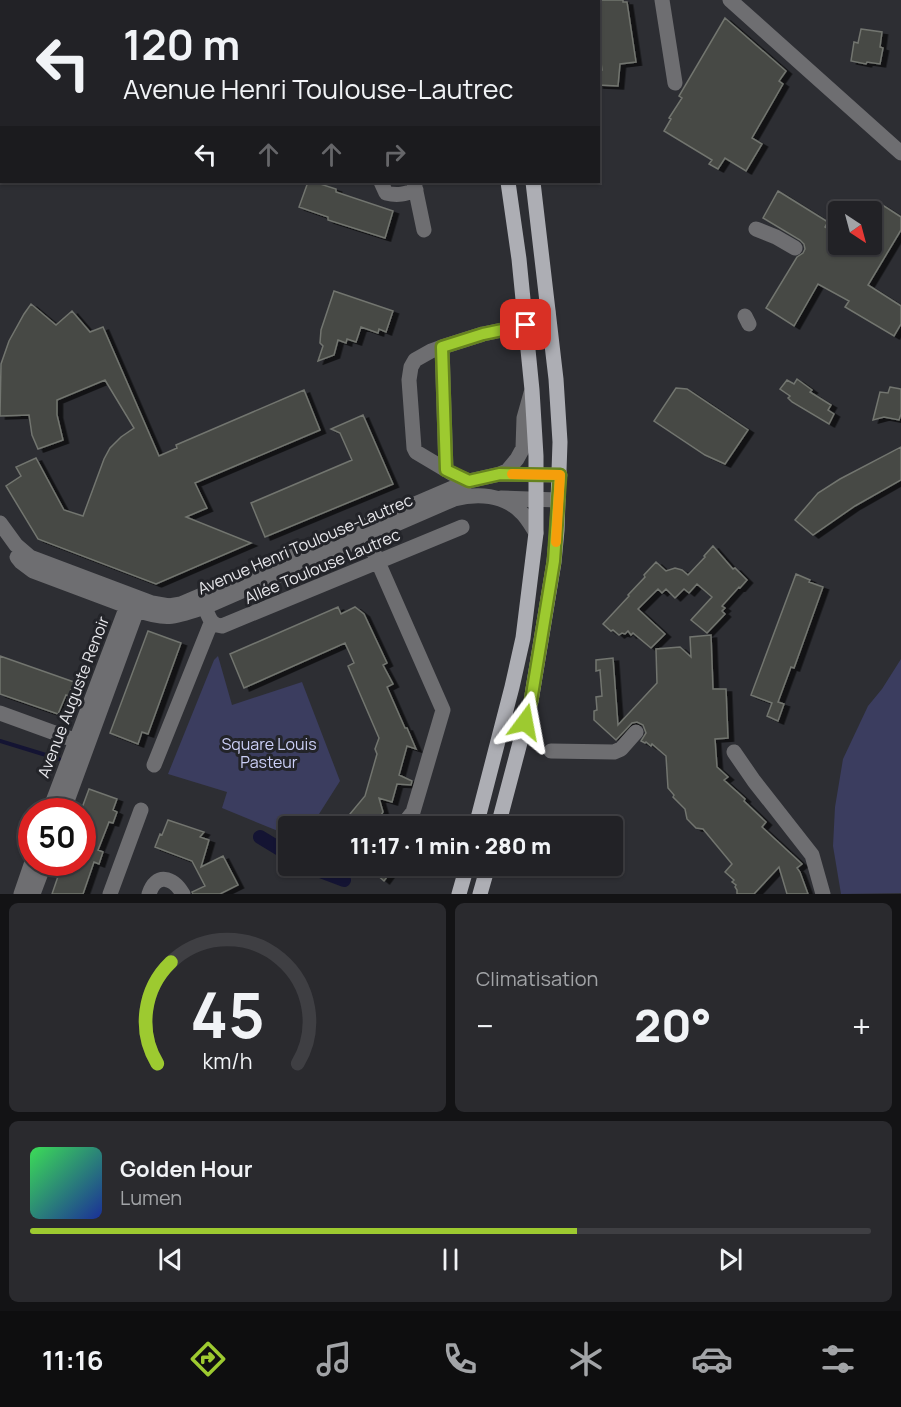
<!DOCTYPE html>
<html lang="fr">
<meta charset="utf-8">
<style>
body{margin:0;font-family:Manrope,sans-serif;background:#2a2a2e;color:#f1f3f6;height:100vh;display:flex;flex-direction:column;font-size:22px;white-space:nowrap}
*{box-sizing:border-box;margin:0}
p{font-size:20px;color:#a2a4a7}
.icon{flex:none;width:33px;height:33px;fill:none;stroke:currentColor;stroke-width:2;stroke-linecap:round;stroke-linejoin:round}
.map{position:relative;height:894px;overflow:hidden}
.panel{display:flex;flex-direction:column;gap:9px;padding:9px;background:#131315;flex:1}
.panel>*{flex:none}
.hud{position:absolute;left:0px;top:0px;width:600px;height:183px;box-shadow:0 2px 4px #0004,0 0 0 2px #3f3f43;background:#222226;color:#f1f3f6;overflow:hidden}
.needle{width:39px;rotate:144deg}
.controls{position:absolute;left:828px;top:201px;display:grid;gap:12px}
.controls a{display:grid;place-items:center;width:54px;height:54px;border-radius:6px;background:#222226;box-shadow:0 2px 4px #0004,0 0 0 2px #3f3f43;font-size:30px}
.speed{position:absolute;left:18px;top:798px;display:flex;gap:12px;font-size:30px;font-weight:700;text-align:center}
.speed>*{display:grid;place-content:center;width:78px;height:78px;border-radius:50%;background:#222226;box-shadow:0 2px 4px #0004,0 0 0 2px #3f3f43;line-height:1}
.speed .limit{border:9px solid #d22;background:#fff;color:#111}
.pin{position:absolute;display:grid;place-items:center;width:51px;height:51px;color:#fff;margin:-26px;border-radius:12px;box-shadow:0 3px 9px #0006}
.me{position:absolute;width:66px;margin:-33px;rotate:13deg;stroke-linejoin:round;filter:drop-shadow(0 0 4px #0008)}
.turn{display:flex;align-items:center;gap:21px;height:126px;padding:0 24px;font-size:27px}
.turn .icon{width:78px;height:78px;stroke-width:2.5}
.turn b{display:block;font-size:42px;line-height:51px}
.lanes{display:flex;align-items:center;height:57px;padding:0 24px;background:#0003;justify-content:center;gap:30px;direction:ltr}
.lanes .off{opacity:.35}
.big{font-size:45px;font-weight:800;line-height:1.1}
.panel .card{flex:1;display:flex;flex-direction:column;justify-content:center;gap:9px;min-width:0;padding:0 21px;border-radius:9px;background:#2a2a2e}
.panel .dial{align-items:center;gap:0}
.dial svg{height:156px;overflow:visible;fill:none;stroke:#3f3f43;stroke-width:7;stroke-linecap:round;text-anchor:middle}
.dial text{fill:#f1f3f6;stroke:none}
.song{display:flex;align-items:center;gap:18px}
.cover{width:72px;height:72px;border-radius:9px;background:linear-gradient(135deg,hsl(130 70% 55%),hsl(230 70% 35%))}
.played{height:6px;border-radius:3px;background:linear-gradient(90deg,#9dca30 65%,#3f3f43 65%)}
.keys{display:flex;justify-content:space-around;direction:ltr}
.heat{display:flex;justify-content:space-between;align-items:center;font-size:33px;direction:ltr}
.panel .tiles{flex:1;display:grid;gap:9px;grid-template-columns:1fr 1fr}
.card:last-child{grid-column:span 2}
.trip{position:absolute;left:278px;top:816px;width:345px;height:60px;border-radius:6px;background:#222226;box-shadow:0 2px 4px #0004,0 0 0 2px #3f3f43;font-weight:800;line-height:60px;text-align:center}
.tabs{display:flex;height:96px;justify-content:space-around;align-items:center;background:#0e0e0f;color:#a2a4a7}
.tabs .icon{width:42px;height:42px}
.tabs .on{color:#9dca30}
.tabs b{font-size:27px;color:#f1f3f6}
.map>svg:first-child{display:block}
</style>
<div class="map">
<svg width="901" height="894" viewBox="0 0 901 894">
<defs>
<filter id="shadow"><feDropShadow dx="5.5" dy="3" stdDeviation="0" flood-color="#0009"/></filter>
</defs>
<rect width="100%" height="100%" fill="#2d2e33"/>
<!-- green -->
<path fill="#3b3d5f" d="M218 656 232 705 302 682 340 781 319 814 278 831 222 808 227 792 168 774 214 660Z
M901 659V893L841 894 833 846 835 807 843 759 868 706 882 689Z"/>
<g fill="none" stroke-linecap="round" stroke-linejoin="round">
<!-- stream -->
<path stroke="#141433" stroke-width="4" d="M0 741 59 759"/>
<!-- canal -->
<path stroke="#141433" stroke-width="14" d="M260 837 288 854
M307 866 344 880"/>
</g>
<!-- building -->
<path fill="#474944" stroke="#72756f" stroke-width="1.5" filter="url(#shadow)" d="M598 0H623V2H627L636 62 620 64 618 86 598 85V70H602L598 39Z
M725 18 786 71 779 81 783 84 752 138 762 144 746 171 725 158 718 169 709 164 712 160 664 131 671 119 669 118 682 98 679 96Z
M861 29 882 32 880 47 883 48 880 64 867 62 866 64 851 61 854 42 858 43Z
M308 182H314L336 189V192L393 211 385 238 328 220V217L299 207Z
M778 191 828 222 825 227 838 235V244H872V220L881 204 901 217V230L868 285 901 306V324L894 336 845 307 849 301 818 284 794 326 766 308 797 257 803 253 805 249 804 244 800 240 763 218Z
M334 291 393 311 386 332 379 329 378 333 361 327 356 342 347 339 346 343 338 340 334 355 318 361 323 346 320 343 321 330Z
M31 304 56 325 72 311 90 332 103 327 159 456 177 448 176 445 304 390 320 430 195 483 207 508 186 517 251 543 156 584 38 539 6 486 21 476 16 467 36 458 64 510 83 516 104 459 110 448 121 437 134 428 105 380 57 400V415L63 440 38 449 32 435 29 415 0 416 1 364 9 341 24 314Z
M797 379 812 390 810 392 831 405 828 410 834 414 829 424 792 402 788 398 790 396 780 389 787 380 794 384Z
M890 387 901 389V414L899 420 884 417 873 420 880 392 888 393Z
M676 388 687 389 748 430 725 464 705 455 654 421Z
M363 415 393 484 265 537 251 503 352 460 340 433 331 429Z
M901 447V480L855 506 813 535 795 520 818 493 840 479Z
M713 546 733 569 735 568 747 580 740 588 739 587 722 606 725 608 722 611 725 614 707 633 691 620 712 597 697 584 689 593 684 589 675 598 666 589 662 593 658 589 638 609 665 634 651 648 633 633 631 635 628 631 625 634 622 633 619 635 613 630 611 631 603 624 629 596 628 595 645 577 644 575 656 562 666 571 675 568 682 570 688 575 705 557 704 556Z
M796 574 810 580 809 582 823 587 794 668 791 667 778 702 784 704 778 721 767 716 772 703 751 695Z
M338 607 341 614 355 607 364 614 387 663 383 665 393 684 387 687 405 728H407L416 749 407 746 399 775 412 781 411 785 397 784 392 802 379 798 383 812 380 817 381 819 375 826H340L365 796 377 754 375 749 379 738 348 666 354 663 345 643 244 688 230 654Z
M148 631 181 643 148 734 142 732 138 744 110 733Z
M711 635 713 689H726L728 738 715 739 717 767 728 777 724 780 745 799 744 801 766 822 762 827 802 864 797 868 800 872 808 894H787L779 867 754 894H737V890L735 887 736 885 732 882 734 880 725 872 732 864 703 829 696 828 687 819 685 809 673 797 674 795 668 788 666 756 652 744 651 746 646 742 645 743 641 741 646 733 643 725 637 722 632 723 616 740 594 720V711L597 710 596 697 602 696 600 670 596 671V660L613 658 618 725 657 683 656 649 680 647 691 657 690 637Z
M0 656 74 682 69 696 66 695 58 714 0 694Z
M89 789 117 799 113 810 117 812 113 823 109 822 98 850 103 852 99 864 94 862 83 894H52L63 862H82V808Z
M168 820 204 832 200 837 209 840 201 867 223 856 238 885 220 894H193L192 892 205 886 192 861 155 847 160 834 162 835Z
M383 866H395L384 881 376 874Z"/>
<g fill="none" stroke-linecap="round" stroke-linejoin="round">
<!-- minor -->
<path stroke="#6e6e71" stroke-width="15" d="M381 0 382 2
M463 0 464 2
M662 0 675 83
M730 0 901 153
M45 2V0
M0 12 2 8
M0 29H2
M381 182 386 193C398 196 405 194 416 190
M414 182 424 230
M756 229 776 237 795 248
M745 316 749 324
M442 347 446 470
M500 474 560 475
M469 481 453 474 416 452 414 448 409 380 411 367 415 360 431 351 442 347 483 334 526 325 548 312
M501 498 558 500
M0 523 16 545 30 557 152 603 169 606 181 604 469 481 500 474 507 471 517 459 523 448 524 418 531 393
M367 537 443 710 413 812 402 826
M17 557 21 562 33 571 137 610C167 621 175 617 205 607L454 499C477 493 504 494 522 513 528 519 532 527 536 533
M205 607C209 617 210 625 222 626L462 527
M0 713 85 744
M551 751 614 752 621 749 636 732
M734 752 754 781 812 855 823 894
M154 765 211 623
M49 812 130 598
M63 812 140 602
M368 868 370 866
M21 894 32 862
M33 894 45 862
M110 894 141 810
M149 894C156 872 173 877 183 894"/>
<!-- major -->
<path stroke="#adaeb4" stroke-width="15" d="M487 0V2
M508 0V2
M476 826 512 687 523 638 536 533V456L532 390 519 259 508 182
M498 826 531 701 554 562 557 530 560 442 556 379 533 182
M459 894 467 866
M480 894 488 866"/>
</g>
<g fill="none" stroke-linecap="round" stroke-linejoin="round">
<defs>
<path id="route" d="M525 722 531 701 554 561 560 475 500 474 469 481 446 470 442 347 483 334 526 325"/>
</defs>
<!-- route casing -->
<use href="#route" stroke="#66831f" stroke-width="15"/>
<!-- route -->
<use href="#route" stroke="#9dca30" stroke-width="10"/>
<!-- slow -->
<path stroke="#f59e0b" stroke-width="10" d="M512 474 560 475 556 542"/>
</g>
<g text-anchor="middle" stroke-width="6" stroke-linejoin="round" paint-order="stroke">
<!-- street labels -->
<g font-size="16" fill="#e8e8ec" stroke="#232429">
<text transform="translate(305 544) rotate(-23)" y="6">Avenue Henri Toulouse-Lautrec</text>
<text transform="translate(322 566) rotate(-23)" y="6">Allée Toulouse Lautrec</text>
<text transform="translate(73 697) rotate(-69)" y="6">Avenue Auguste Renoir</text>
</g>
<!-- park labels -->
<g font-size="16" fill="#cbcff6" stroke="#232429">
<text x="269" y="750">Square Louis<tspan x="269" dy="18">Pasteur</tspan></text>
</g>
</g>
</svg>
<div class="controls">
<a><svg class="needle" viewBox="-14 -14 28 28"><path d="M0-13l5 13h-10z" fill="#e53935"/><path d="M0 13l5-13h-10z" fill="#a2a4a7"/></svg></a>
</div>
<div class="speed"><div class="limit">50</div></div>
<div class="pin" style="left:526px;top:325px;background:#d93025"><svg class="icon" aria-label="arrive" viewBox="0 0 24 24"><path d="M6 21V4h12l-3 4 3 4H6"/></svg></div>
<svg class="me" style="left:525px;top:722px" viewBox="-20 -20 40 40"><path d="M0-17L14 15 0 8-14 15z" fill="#9dca30" stroke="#fff" stroke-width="4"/></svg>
<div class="trip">11:17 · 1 min · 280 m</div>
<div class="hud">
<div class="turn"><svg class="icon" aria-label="left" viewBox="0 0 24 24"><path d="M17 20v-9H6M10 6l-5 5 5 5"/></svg><div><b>120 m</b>Avenue Henri Toulouse-Lautrec</div></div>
<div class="lanes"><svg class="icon" aria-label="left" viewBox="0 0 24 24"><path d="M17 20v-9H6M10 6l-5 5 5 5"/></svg><svg class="icon off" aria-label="ahead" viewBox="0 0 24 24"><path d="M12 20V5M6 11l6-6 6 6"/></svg><svg class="icon off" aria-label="ahead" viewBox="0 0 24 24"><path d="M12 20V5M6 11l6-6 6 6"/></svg><svg class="icon off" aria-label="right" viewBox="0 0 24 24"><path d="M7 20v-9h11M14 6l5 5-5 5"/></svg></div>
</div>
</div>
<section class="panel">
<div class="tiles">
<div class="card dial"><svg viewBox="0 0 100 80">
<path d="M14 69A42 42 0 1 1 86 69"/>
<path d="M14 69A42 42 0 0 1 21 17" stroke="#9dca30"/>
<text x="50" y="56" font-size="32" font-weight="700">45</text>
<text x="50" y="72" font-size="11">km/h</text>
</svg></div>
<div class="card"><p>Climatisation</p>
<div class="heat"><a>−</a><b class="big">20°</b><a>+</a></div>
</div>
<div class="card">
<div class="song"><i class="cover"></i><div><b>Golden Hour</b><p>Lumen</p></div></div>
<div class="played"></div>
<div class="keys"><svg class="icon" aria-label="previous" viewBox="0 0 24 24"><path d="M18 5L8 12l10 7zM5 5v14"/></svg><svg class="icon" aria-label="pause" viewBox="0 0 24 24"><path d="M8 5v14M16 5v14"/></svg><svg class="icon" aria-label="next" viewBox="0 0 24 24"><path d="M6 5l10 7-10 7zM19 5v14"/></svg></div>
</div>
</div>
</section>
<nav class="tabs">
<b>11:16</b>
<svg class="icon on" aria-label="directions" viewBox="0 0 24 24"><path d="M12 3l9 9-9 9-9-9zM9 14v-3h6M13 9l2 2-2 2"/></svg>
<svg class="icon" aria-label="music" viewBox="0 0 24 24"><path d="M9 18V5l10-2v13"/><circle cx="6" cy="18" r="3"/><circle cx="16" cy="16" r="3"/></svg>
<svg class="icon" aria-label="phone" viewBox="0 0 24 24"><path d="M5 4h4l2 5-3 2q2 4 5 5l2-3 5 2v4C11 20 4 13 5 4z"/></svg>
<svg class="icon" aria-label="climate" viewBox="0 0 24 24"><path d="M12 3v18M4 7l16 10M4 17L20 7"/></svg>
<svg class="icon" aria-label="car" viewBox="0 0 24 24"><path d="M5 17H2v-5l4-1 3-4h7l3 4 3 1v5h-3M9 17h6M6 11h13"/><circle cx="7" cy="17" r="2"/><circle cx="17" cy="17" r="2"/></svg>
<svg class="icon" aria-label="filters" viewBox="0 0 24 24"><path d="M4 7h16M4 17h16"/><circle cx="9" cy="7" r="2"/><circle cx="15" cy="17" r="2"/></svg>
</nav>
